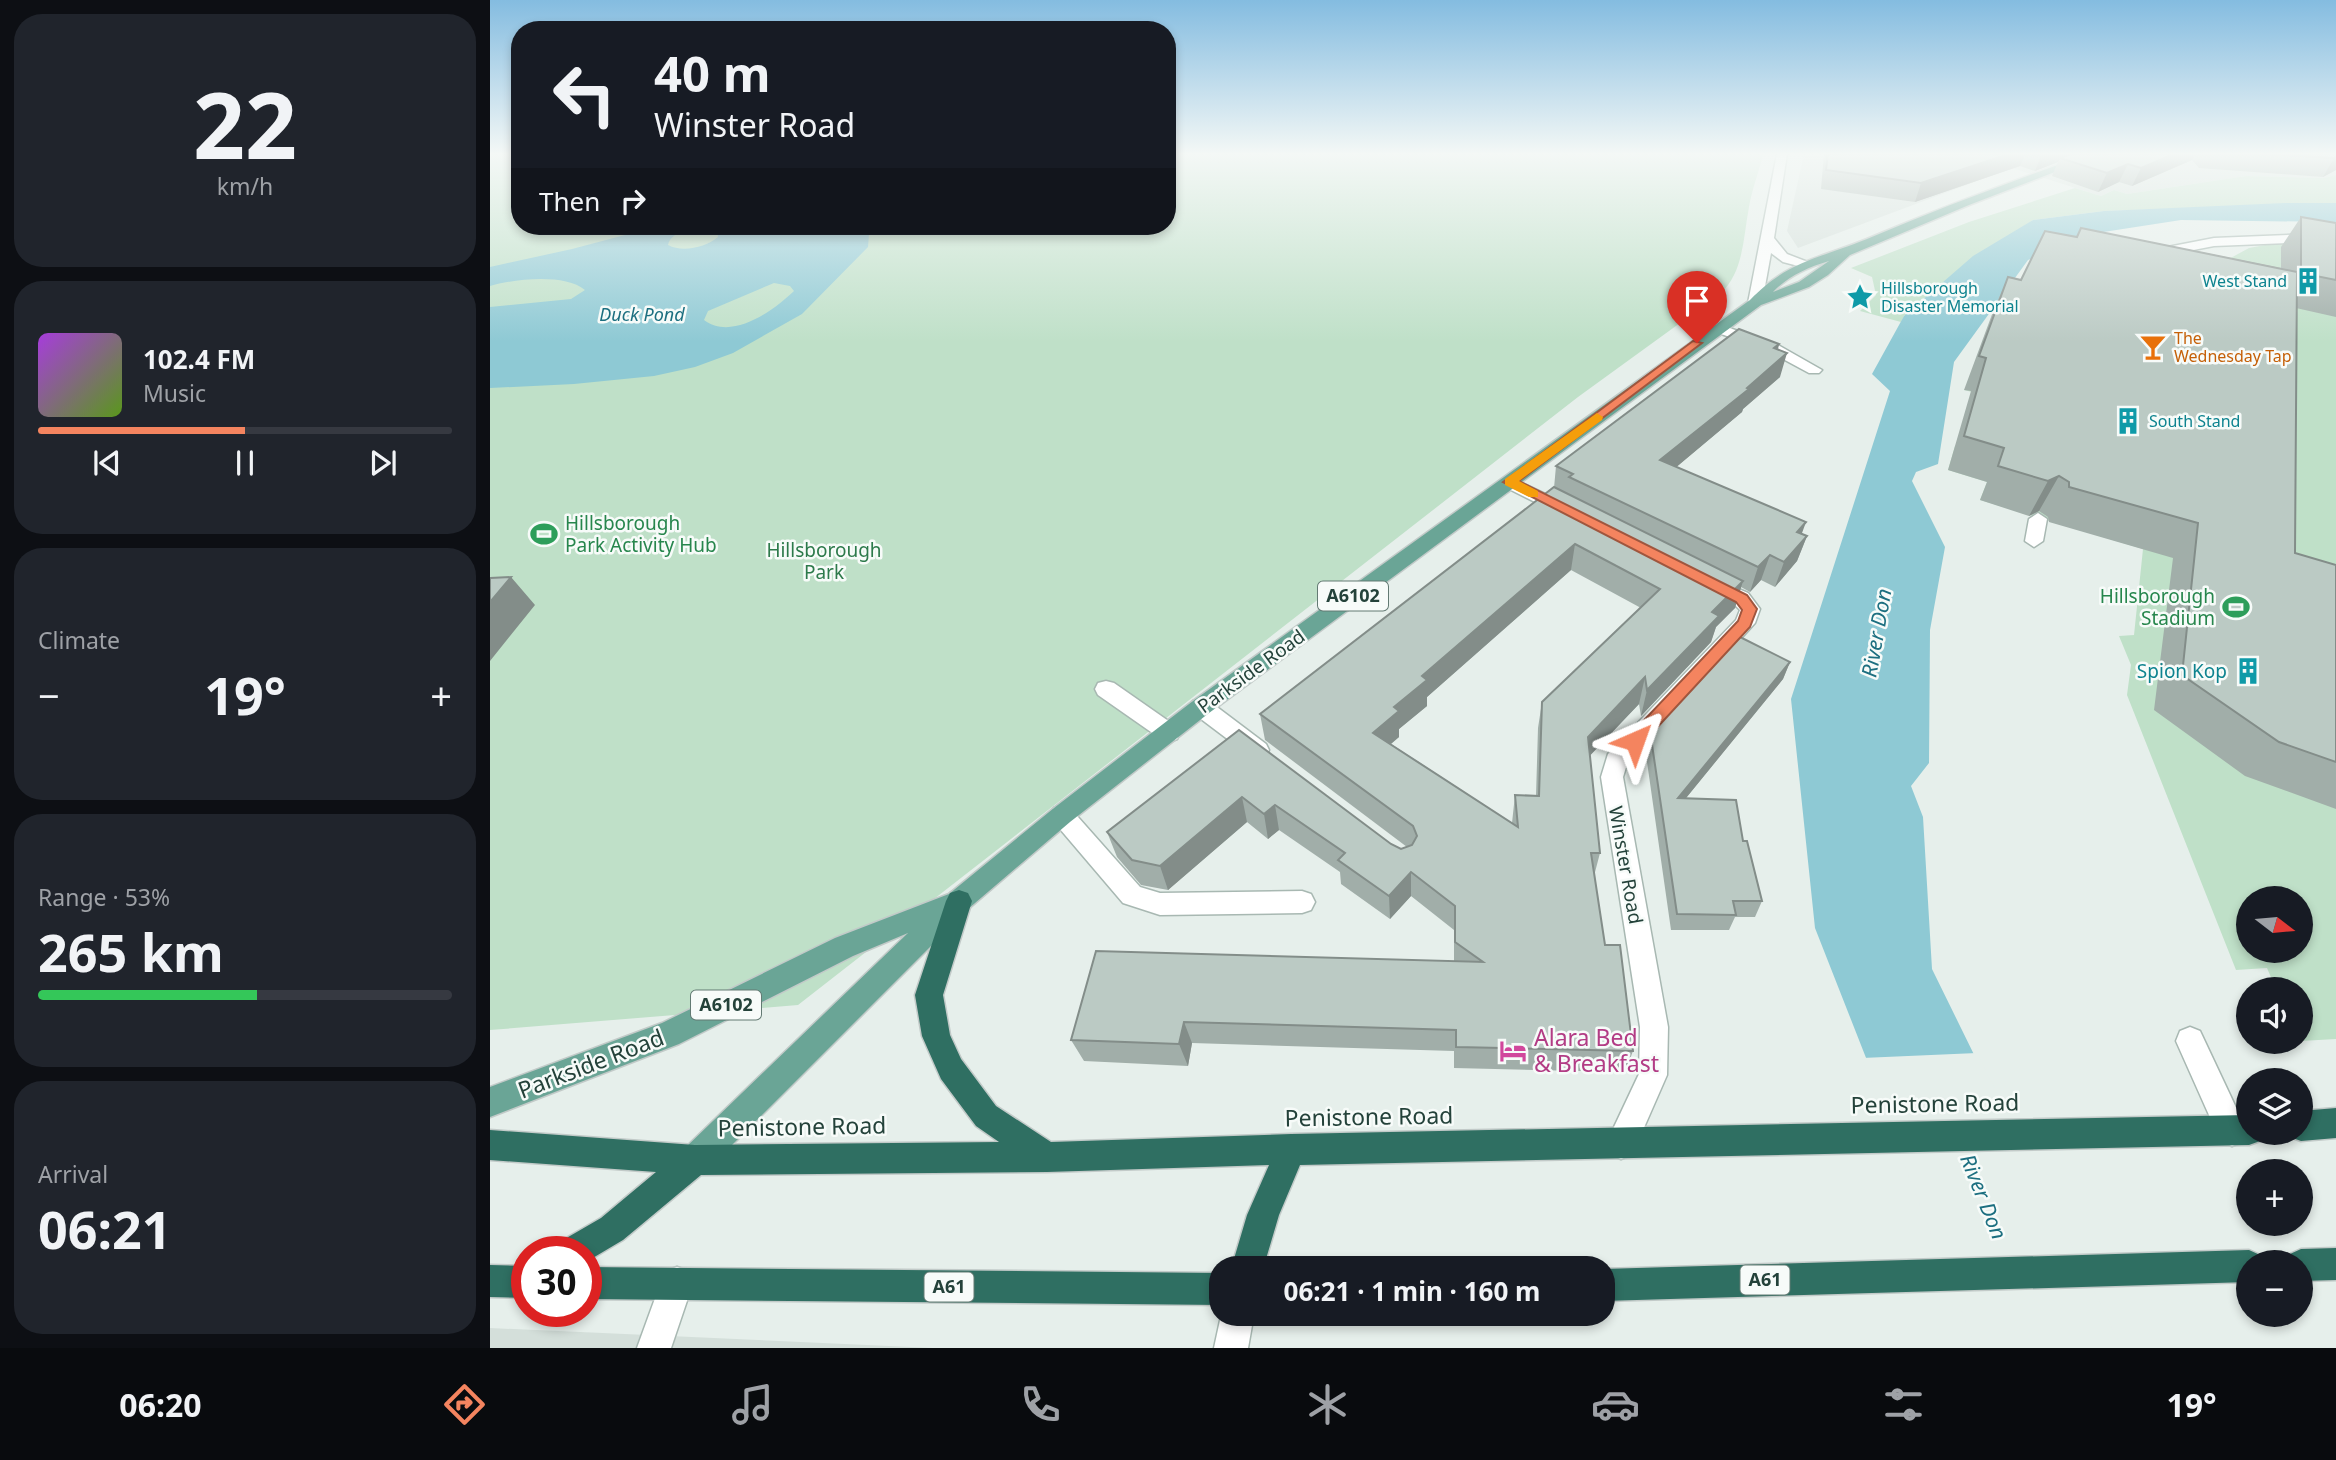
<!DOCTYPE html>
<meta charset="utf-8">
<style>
body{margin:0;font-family:"Noto Sans",sans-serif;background:#20242c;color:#f1f3f6;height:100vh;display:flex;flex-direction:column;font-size:26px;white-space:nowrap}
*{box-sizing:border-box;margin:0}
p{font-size:23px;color:#9ea1a6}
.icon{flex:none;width:38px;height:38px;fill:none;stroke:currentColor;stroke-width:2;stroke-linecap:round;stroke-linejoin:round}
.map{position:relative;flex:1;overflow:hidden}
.details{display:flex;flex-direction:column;gap:14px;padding:14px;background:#0d0f14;width:490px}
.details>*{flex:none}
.top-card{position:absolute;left:21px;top:21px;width:665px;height:214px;border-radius:28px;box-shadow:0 4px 10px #0003;background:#171b24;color:#f1f3f6;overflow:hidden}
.needle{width:46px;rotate:106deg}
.fabs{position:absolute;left:1746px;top:886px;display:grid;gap:14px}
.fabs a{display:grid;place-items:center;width:77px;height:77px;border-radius:50%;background:#171b24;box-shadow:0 4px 10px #0003;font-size:35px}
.speed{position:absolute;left:21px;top:1236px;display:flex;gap:14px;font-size:35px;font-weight:700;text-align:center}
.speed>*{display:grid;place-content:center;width:91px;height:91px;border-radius:50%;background:#171b24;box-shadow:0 4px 10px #0003;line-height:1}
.speed .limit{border:10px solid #d22;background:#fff;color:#111}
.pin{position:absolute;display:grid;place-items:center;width:60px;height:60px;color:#fff;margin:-72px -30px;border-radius:50% 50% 50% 0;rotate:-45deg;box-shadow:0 0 7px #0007}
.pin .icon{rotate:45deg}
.me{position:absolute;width:77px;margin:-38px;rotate:43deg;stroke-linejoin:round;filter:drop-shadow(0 0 5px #0008)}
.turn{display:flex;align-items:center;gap:24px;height:147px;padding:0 28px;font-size:32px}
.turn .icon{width:91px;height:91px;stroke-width:2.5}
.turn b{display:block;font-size:49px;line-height:60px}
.then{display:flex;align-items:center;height:66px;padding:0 28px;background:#0003;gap:14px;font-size:26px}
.big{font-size:52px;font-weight:700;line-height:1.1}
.details .card{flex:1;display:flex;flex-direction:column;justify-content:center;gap:10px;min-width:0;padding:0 24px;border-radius:28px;background:#20242c}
.details .dial{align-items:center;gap:0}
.dial b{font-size:91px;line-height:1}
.song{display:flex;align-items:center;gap:21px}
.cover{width:84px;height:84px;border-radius:10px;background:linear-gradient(135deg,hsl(280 70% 55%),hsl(90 70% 35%))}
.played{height:7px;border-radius:4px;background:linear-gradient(90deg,#f4845f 50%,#363941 50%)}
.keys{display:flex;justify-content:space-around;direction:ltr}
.heat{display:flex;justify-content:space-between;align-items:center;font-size:38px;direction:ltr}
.charge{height:10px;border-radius:5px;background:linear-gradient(90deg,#34c759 53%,#363941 0)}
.trip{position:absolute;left:719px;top:1256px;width:406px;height:70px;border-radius:28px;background:#171b24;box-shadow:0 4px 10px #0003;font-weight:700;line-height:70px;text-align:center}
.menu{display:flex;height:112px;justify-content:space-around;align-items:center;background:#090b0e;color:#9ea1a6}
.menu .icon{width:49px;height:49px}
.menu .active{color:#f4845f}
.menu b{font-size:32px;color:#f1f3f6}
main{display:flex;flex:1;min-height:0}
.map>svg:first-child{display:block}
</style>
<main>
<section class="details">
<div class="card dial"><b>22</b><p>km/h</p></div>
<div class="card">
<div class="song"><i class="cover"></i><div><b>102.4 FM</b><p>Music</p></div></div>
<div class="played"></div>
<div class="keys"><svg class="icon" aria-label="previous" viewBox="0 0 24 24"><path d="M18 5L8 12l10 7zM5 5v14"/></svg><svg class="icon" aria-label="pause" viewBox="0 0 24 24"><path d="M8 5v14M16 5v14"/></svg><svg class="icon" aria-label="next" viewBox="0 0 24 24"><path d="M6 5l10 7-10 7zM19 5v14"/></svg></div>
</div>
<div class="card"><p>Climate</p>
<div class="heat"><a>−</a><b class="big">19°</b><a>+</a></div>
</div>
<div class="card"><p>Range · 53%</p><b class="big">265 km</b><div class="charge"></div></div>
<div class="card"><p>Arrival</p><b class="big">06:21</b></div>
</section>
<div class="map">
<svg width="1846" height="1348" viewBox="0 0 1846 1348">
<rect width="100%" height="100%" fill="#e6efeb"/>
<!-- built -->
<path fill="#d4dfda" d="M1314 154H1846V175L1834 178 1756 176 1637 194 1624 190 1611 196 1522 168 1308 248 1297 231Z
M0 1328 443 1348H0Z"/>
<!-- green -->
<path fill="#bfe0c8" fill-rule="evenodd" d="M0 154H30V226H677V154H1273C1269 172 1262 189 1259 207 1253 238 1254 272 1230 294L1088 397 308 1005 0 1030Z
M1846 175V203L1614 211 1543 220 1414 316 1411 322 1370 311 1386 295 1382 277 1361 268 1479 222 1585 188 1611 196 1624 190 1637 194 1756 176 1834 178Z
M1797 241 1846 243V1039L1811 1041V989H1786L1777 968 1746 970 1637 695 1641 665 1629 636 1644 635 1653 549 1490 500 1497 482 1458 470 1465 446 1486 451 1502 397 1474 390 1713 273 1759 248ZM1759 898H1811V950H1759Z"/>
<!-- water -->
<path fill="#8ec9d4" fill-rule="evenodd" d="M1795 203H1846V222L1691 220 1607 233 1538 260 1464 362 1448 464 1426 472 1422 481 1455 547 1440 630 1439 763 1421 786 1433 817 1442 969 1628 1348H1490L1325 928 1301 699 1400 391 1382 374 1414 316 1483 256 1543 220 1614 211Z
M169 226H278L308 233 353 231 379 234 378 247 312 314 243 353 205 367 164 376 84 384 0 388V307L81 299 95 290C75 273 24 279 0 286V267L82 249ZM209 229 227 231 228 237C216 247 193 253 178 245 181 232 198 230 209 229ZM284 283 300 286 304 291C283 311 242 341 214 320L218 311Z"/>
<!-- pier -->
<path fill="#e6efeb" d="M1487 1053 1631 1346 1632 1348H1486L1372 1058Z"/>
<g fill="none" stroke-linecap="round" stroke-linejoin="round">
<defs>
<path id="minor" d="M1287 154H1297L1284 238 1297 254 1323 264 1316 268 1293 262 1281 253 1272 303 1265 307 1258 303Z
M1846 233V241L1724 246 1662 258 1656 254 1662 250 1724 238Z
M1228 324 1288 345 1332 370 1329 373H1319L1278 351 1223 331V325Z
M1019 477 1083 507 1086 511 1083 515H1071L1013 486 1010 482Z
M1548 513 1557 519 1553 541 1544 547 1535 541 1539 519Z
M1225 579 1258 593 1270 609 1265 623 1137 764 1133 777 1178 1027 1177 1075 1142 1155 1131 1159 1120 1155 1116 1144 1149 1074 1150 1027 1111 777 1118 754 1246 620 1250 610C1240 598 1224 597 1215 585L1218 580Z
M616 681 624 683 687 727 690 733 687 739 679 742 671 739 608 695 605 689 608 683Z
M711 699 719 701 776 744 779 750 776 756 768 759 760 756 703 713 700 707 703 701Z
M572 805 580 808 650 887 670 893 812 891 821 894 825 902 821 910 812 913 670 915 633 903 564 822 560 815 564 808Z
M1700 1027 1710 1031 1757 1131 1753 1142 1742 1146 1731 1142 1686 1041 1690 1031Z
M187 1267 199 1271 203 1283 181 1348H147L175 1271Z
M732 1311V1314H764L758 1348H724Z"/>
<path id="major" d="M1598 154H1612L1479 205 1360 255 1338 275 1319 287 1271 305 719 713 580 822 478 909 216 1171 205 1175 194 1171 190 1160 194 1149 418 933 363 956 189 1044 0 1117V1087L172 1023 345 938 459 894 564 808 703 701 1260 300C1299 260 1328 259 1377 239 1450 208 1523 181 1598 154ZM1339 261 1309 282 1283 292C1297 277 1318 267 1339 261Z"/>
<path id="highway" d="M469 890 478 893 482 901 453 995 460 1035 471 1059 506 1106 561 1142 801 1134 1759 1115V1132H1773L1770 1141 1759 1145 810 1165 789 1215 773 1269H741L757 1215 779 1165 557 1172 211 1175 133 1240 96 1262V1251H68L73 1240 111 1218 166 1172 0 1160V1130L205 1145 509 1142 486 1126 451 1079 432 1036 425 995 456 901 460 893Z
M1846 1108V1138L1811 1141 1800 1137 1799 1132H1811V1111Z
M1846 1248V1280L1811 1281V1262H1796L1800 1254 1811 1249Z
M1759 1250 1770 1255 1773 1262H1759V1282L1113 1301V1269Z
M0 1265 37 1266V1298L0 1297Z
M96 1267 732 1273V1305L96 1299Z"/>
</defs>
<!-- minor casing -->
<use href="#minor" stroke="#a8b8b2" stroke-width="3"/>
<!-- major casing -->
<use href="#major" stroke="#c2cac8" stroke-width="3"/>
<!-- highway casing -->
<use href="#highway" stroke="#c2cac8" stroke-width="3"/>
<!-- minor -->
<use href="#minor" fill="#fff" fill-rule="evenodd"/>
<!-- major -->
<use href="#major" fill="#6aa596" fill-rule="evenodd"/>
<!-- highway -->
<use href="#highway" fill="#2f6f62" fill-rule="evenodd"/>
</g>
<!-- wall -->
<path fill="#a1aea9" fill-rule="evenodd" d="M1334 154H1846V170L1833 177 1709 168 1702 160 1642 186 1629 182 1608 192 1562 176 1568 162 1545 171 1530 166 1425 202 1331 189Z
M1811 217 1846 223V317L1806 308 1805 553 1846 565V809L1755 776 1664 710 1683 558 1559 522 1558 517 1549 511 1539 516 1490 500 1497 482 1458 470 1481 391 1474 390 1504 309 1518 277 1531 280 1587 237 1591 228 1791 268V247Z
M1289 344 1288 350 1290 377 1253 409 1252 412 1186 467 1317 536 1307 561 1285 587 1271 580 1260 592 1251 587 1245 608 1226 627 1221 642 1151 716 1149 704 1100 755 1110 853 1104 876 1115 945 1143 1051 1135 1072 964 1068V1051L702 1043 698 1066 594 1061 581 1040 964 961V930L921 896 900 919 851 884 850 872 789 830 778 839 757 822 678 890 651 885 627 857 617 832 749 730 901 844 911 849 917 847 775 740 770 714 1064 488 1066 466ZM1081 570 1151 608 1052 702 1048 728 1046 796 1025 795 1022 823 901 744 909 737V729L937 706V697Z
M1300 662 1293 679 1196 798 1253 841 1272 901 1265 917H1245L1239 930H1181L1155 748 1160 731Z"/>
<!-- shaded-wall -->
<path fill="#838d89" d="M1519 154H1535L1530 166 1425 202 1431 183Z
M1552 154H1580L1570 158 1568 162 1545 171Z
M1684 154H1705L1702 160 1642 186 1651 168Z
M1846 157V170L1833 177 1844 158Z
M1638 164 1629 182 1608 192 1617 173Z
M1289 344 1283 365 1297 353 1290 377 1253 409 1252 412 1165 485 1170 460 1257 388 1284 348Z
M1569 476 1549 511 1539 516 1558 481Z
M1316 522 1307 547V532Z
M1317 536 1307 561 1285 587 1294 562Z
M1085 544 1081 570 937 697V706L909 729V737L884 758 883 733 904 707 932 676Z
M1280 555 1271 580 1260 592 1268 567Z
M21 577 45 605 0 661V602Z
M1253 581 1245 608 1226 627 1221 642 1151 716 1157 690 1222 612Z
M1300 662 1293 679 1183 814 1188 798Z
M1155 677 1149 704 1093 763 1098 737Z
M752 797 757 822 678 890 670 866Z
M785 805 789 830 778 839 774 814Z
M921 872V896L900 919 899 896Z
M694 1022 702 1043 698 1066 689 1044Z"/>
<!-- building -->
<path fill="#bbcac4" stroke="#838d89" stroke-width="2" fill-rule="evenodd" d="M1338 154H1519L1431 183 1336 170Z
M1581 154H1684L1651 168 1638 164 1617 173 1570 158Z
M1779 154H1846V157L1844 158Z
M1811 217 1846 223V280L1811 273Z
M1591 228 1807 272 1805 553 1846 565V762L1789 742 1692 675 1708 523 1579 487V482L1569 476 1558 481 1508 466 1514 448 1474 436 1496 358 1489 356 1518 277 1531 280 1555 231 1587 237Z
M1249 329 1289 344 1284 348 1297 353 1257 388 1259 389 1170 460 1316 522 1307 532 1317 536 1294 562 1280 555 1268 567 1079 477 1083 474 1066 466Z
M1064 487 1253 581 1222 612 1229 616 1157 690 1155 677 1098 737 1110 853H1101L1115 945H1130L1143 1051 966 1047V1030L694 1022 689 1044 581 1040 606 951 993 962 965 942V906L921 872 899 896 848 860 855 853 785 805 774 814 752 797 670 866 642 860 617 832 749 730 901 844 911 849 922 845 927 836 923 826 770 714ZM1085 544 1170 589 1052 702 1049 796 1025 795 1028 827 883 733 909 711 904 707 937 680 932 676Z
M21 577 0 602V578Z
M1248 636 1300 662 1188 798 1246 800 1253 841H1257L1272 901H1243L1246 915 1187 914 1160 731Z"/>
<!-- sky -->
<linearGradient id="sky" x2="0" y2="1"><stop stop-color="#84bce0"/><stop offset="0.45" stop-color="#f4f8f6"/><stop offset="1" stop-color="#f4f8f6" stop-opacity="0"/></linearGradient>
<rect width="1846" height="342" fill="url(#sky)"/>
<!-- route -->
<path fill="#f4845f" stroke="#9f563e" stroke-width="2" d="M1203 341 1212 343 1029 481 1257 595 1267 609 1260 627 1151 745H1139L1136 741 1139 736 1248 621 1252 610 1246 602 1013 482Z"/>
<!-- slow -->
<path fill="#f59e0b" d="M1107 413 1113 417 1112 420 1029 481 1048 491V497H1039L1015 485V479Z"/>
<!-- icons -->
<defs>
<symbol id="building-bare" viewBox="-9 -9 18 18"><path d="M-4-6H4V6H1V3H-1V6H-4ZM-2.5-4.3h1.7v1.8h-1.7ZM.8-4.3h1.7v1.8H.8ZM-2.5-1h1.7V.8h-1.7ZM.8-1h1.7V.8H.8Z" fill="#0f9aa8" stroke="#f7fbf9" stroke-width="2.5" paint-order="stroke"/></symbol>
<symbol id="sight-bare" viewBox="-9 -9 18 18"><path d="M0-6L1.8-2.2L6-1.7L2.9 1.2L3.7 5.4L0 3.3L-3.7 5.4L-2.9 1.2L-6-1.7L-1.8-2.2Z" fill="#0f9aa8" stroke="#f7fbf9" stroke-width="2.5" paint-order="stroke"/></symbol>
<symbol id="bar-bare" viewBox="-9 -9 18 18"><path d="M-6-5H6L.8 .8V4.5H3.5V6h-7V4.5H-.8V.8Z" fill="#e8710a" stroke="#f7fbf9" stroke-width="2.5" paint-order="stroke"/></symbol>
<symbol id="stadium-bare" viewBox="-9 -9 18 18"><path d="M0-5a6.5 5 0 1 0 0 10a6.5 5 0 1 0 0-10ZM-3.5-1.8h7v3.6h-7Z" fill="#2e9e5b" stroke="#f7fbf9" stroke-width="2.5" paint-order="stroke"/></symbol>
<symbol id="hotel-bare" viewBox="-9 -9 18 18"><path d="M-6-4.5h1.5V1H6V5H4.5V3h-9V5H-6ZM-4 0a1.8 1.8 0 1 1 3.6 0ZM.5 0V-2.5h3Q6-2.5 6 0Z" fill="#d1479c" stroke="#f7fbf9" stroke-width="2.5" paint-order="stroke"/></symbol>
</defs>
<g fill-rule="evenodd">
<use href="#building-bare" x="1799" y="262" width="38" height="38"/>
<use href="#sight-bare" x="1351" y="278" width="38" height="38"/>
<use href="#bar-bare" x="1644" y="328" width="38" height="38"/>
<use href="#building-bare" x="1619" y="402" width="38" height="38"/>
<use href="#stadium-bare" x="35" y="515" width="38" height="38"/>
<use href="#stadium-bare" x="1727" y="588" width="38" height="38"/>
<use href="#building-bare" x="1739" y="652" width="38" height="38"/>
<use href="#hotel-bare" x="1004" y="1032" width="38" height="38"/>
</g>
<g text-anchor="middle" stroke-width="5" stroke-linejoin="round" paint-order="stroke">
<!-- far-culture labels -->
<g font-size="16" fill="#0d838f" stroke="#f7fbf9" text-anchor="start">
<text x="1797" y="287" text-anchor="end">West Stand</text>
<text x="1391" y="294">Hillsborough<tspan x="1391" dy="18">Disaster Memorial</tspan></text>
<text x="1659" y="427">South Stand</text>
</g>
<!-- far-food labels -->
<g font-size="16" fill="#c56008" stroke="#f7fbf9" text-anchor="start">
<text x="1684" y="344">The<tspan x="1684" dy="18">Wednesday Tap</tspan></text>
</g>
<!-- far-water labels -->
<g font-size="18" font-style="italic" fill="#1c6f80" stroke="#f7fbf9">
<text x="152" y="321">Duck Pond</text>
</g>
<!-- shield labels -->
<g fill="#f7fbf9" stroke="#637a73" stroke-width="2">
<rect x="828" y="581.5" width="70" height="29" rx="5"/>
<rect x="201" y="990.5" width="70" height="29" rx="5"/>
<rect x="1250.5" y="1265.5" width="49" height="29" rx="5"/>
<rect x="434.5" y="1272.5" width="49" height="29" rx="5"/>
</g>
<g font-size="18" font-weight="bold" fill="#24423a">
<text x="863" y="602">A6102</text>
<text x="236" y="1011">A6102</text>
<text x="1275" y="1286">A61</text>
<text x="459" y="1293">A61</text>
</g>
<!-- leisure labels -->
<g font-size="19" fill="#27864d" stroke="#f7fbf9" text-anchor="start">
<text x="75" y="530">Hillsborough<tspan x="75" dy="22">Park Activity Hub</tspan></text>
<text x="1725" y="603" text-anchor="end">Hillsborough<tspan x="1725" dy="22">Stadium</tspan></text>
</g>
<!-- park labels -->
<g font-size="19" fill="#2d7a4b" stroke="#f7fbf9">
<text x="334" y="557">Hillsborough<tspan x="334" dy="22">Park</tspan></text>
</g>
<!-- street labels -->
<g font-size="19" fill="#24423a" stroke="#f7fbf9">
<text transform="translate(761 671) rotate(-36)" y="7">Parkside Road</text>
<text transform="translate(1136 865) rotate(80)" y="7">Winster Road</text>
</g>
<!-- culture labels -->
<g font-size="19" fill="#0d838f" stroke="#f7fbf9" text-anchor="end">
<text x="1737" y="678">Spion Kop</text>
</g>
<!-- water labels -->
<g font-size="21" font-style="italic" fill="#1c6f80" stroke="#f7fbf9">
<text transform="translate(1387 633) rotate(-80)" y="7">River Don</text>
<text transform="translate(1493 1197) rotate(68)" y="7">River Don</text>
</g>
<!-- near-hotel labels -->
<g font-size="23" fill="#b23c85" stroke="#f7fbf9" text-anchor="start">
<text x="1044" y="1046">Alara Bed<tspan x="1044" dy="26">&amp; Breakfast</tspan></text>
</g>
<!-- near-street labels -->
<g font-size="23" fill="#24423a" stroke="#f7fbf9">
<text transform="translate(101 1064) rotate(-21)" y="8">Parkside Road</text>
<text transform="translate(1445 1104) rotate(-1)" y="8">Penistone Road</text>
<text transform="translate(879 1117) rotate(-1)" y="8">Penistone Road</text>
<text transform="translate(312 1127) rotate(-1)" y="8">Penistone Road</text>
</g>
</g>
</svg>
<div class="fabs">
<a><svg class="needle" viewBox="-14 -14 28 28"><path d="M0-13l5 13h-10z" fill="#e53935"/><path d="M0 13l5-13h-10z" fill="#9ea1a6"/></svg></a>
<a><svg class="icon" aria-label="sound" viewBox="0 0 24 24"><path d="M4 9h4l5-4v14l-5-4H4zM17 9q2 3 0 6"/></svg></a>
<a><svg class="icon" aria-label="layers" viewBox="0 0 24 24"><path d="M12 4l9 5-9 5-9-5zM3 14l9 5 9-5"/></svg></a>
<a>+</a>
<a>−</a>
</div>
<div class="speed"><div class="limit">30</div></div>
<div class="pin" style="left:1207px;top:343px;background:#d93025"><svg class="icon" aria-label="arrive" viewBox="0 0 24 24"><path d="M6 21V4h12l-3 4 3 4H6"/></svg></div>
<svg class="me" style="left:1145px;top:741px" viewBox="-20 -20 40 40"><path d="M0-17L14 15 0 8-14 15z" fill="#f4845f" stroke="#fff" stroke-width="4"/></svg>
<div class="trip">06:21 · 1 min · 160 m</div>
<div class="top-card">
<div class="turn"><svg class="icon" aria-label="left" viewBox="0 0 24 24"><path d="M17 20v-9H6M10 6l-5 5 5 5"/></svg><div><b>40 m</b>Winster Road</div></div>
<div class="then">Then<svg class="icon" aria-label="right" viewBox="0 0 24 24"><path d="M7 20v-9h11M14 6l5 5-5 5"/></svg></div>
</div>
</div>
</main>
<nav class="menu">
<b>06:20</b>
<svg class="icon active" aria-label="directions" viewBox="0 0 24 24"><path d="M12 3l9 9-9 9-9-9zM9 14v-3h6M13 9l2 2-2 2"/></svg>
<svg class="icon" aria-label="music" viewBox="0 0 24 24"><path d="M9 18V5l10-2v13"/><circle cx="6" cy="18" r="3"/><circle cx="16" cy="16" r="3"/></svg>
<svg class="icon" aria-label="phone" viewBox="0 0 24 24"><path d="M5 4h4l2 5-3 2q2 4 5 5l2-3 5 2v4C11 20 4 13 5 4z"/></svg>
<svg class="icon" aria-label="climate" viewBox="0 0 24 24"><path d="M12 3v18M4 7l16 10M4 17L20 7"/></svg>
<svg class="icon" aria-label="car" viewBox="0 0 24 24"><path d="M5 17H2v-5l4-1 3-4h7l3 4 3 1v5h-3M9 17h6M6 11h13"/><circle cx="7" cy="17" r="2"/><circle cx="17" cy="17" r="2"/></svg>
<svg class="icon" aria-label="filters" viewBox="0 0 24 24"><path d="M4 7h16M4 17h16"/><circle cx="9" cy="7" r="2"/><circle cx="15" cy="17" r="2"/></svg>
<b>19°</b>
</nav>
